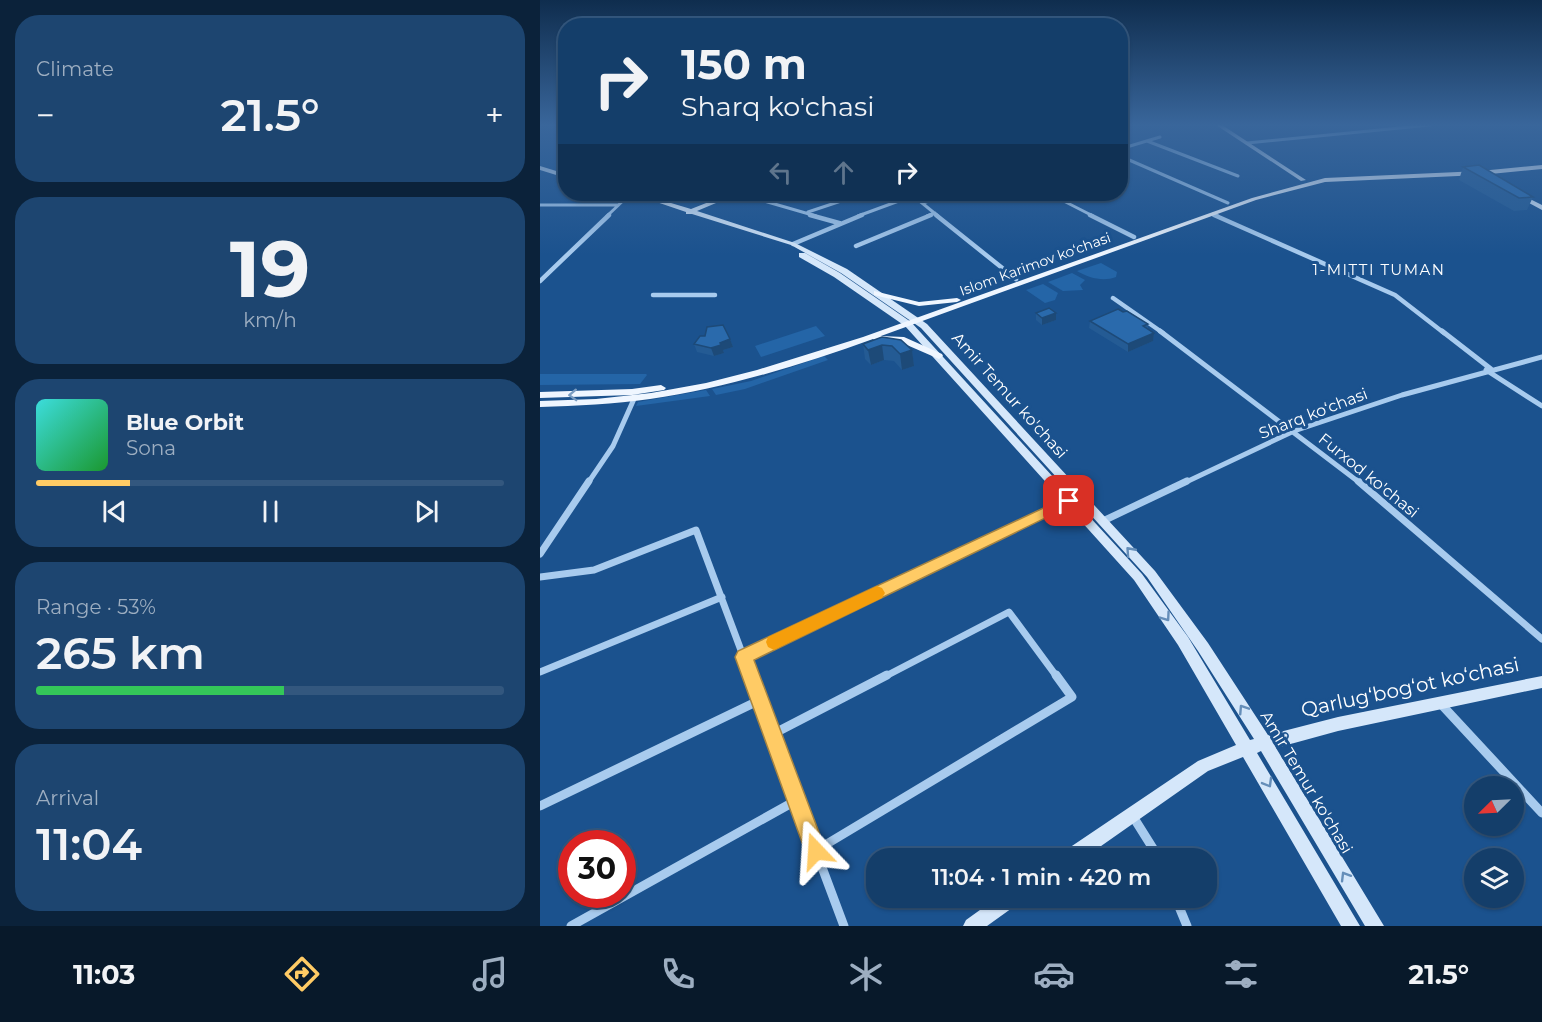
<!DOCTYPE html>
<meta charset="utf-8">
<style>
body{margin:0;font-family:Montserrat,sans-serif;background:#1d4570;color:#f1f3f6;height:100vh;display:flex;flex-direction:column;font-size:22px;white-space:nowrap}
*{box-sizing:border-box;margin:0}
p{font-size:20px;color:#9daec1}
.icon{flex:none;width:33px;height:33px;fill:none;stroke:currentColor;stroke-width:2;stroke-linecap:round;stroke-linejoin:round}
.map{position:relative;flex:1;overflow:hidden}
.details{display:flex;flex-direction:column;gap:15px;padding:15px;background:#0b223a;width:540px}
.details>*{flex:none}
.top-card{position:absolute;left:18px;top:18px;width:570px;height:183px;border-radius:24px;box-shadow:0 2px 4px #0004,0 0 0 2px #33577e;background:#143e6a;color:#f1f3f6;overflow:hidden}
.needle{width:39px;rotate:246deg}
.controls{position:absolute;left:924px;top:776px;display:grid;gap:12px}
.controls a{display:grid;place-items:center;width:60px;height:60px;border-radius:50%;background:#143e6a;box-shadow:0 2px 4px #0004,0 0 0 2px #33577e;font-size:30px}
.speed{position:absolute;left:18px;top:830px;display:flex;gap:12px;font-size:30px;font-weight:700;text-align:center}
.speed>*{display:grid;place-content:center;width:78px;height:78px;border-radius:50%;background:#143e6a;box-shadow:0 2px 4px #0004,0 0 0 2px #33577e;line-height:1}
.speed .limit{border:9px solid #d22;background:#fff;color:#111}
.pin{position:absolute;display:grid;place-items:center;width:51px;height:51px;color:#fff;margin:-26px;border-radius:12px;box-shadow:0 3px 9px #0006}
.me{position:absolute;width:66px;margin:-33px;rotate:340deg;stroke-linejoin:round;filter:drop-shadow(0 0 4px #0008)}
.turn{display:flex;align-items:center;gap:21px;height:126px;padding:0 24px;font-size:27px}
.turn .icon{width:78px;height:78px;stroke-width:2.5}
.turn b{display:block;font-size:42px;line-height:51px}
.lanes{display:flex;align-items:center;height:57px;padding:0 24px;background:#0003;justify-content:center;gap:30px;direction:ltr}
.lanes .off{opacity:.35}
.big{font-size:45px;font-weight:600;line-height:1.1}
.details .card{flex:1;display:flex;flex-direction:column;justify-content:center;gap:9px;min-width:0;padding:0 21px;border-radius:24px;background:#1d4570}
.details .dial{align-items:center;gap:0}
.dial b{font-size:78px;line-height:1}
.song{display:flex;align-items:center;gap:18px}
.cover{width:72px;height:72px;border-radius:9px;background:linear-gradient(135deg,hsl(180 70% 55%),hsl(130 70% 35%))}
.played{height:6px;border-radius:3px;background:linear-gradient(90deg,#ffcb65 20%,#33577e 20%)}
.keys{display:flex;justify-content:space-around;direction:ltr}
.heat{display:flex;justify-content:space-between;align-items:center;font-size:33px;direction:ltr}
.charge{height:9px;border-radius:4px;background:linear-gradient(90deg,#34c759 53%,#33577e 0)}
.trip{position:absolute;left:326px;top:848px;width:351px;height:60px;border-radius:24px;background:#143e6a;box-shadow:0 2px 4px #0004,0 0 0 2px #33577e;font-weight:600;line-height:60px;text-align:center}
.tabs{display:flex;height:96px;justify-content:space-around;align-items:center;background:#08192a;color:#9daec1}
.tabs .icon{width:42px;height:42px}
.tabs .selected{color:#ffcb65}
.tabs b{font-size:27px;color:#f1f3f6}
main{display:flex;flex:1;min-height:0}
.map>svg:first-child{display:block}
</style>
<main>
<section class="details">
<div class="card"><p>Climate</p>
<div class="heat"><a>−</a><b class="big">21.5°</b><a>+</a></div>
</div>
<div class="card dial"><b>19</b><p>km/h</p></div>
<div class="card">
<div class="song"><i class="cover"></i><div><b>Blue Orbit</b><p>Sona</p></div></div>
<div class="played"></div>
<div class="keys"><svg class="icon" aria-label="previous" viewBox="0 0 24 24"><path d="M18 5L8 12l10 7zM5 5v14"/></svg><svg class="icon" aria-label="pause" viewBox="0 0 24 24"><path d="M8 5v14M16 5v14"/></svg><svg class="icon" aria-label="next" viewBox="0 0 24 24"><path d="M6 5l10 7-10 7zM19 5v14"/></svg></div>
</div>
<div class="card"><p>Range · 53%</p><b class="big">265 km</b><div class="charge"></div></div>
<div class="card"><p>Arrival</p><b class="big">11:04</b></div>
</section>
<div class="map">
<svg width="1002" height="926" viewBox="0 0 1002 926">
<rect width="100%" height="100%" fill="#1b528e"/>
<!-- green -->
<path fill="#2465a7" d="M561 263 577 272 576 277C563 282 549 278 537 271Z
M532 273 545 280 540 285 543 290 523 291 508 282Z
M503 284 518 293 515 300 505 303 486 290Z
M276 326 285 336 221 357 215 346Z
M284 356 288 360 205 389 176 395 172 389 211 381Z
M0 374H106L107 375 100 384 0 385Z
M166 390 170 396 96 406 98 402Z"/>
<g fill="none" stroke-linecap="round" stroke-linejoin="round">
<!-- street-far4 -->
<path stroke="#a8cbee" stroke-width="3" d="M607 141 698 176
M707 143 890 125
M580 149 620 137
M580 156 688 203
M200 194 276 216
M371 194 398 216
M510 194 553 216
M234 202 253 194
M383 203 409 194
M0 205H78
M268 212 322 194
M673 214 678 216
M67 216 88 196
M318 216 375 195
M387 216 395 213"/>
<!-- street-far3 -->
<path stroke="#a8cbee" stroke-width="4.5" d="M270 215 299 223
M396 215 476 279
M550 215 594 237
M674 215 855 295 904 333
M253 244 322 215
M316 246 391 215
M0 281 69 215
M113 295H175
M573 298 623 333"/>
<!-- street-far2 -->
<path stroke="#a8cbee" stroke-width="5" d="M620 331 820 483
M902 331 951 369
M946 370 1002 406
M48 483 73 446 94 399
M644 483 754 431 862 395 1002 357"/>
<!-- street-far1 -->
<path stroke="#a8cbee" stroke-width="7" d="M818 481 1002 639
M563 521 647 481
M0 554 49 481
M0 577 54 570 156 530 211 677
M204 657 529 501
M0 672 182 597
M344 677 469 612 517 677"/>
<!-- street -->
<path stroke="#a8cbee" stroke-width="9" d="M210 675 304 926
M900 703 1002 813
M233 734 347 675
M0 806 220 700
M592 815 619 858
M275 851 532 697 516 675
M635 897 647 926
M31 926 257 800"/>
<!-- secondary -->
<path fill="#d5e7fa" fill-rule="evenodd" d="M676 125H682L766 180 761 181Z
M0 166 26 174V178L0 170Z
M77 194H85L106 201 103 203Z
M93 194H101L151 209 189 194H196L195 195 157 211 255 243 307 269 387 324 615 571 668 643 728 735 798 717 1002 676V688L798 731 736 748 844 926H825L721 751 717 753 820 926H801L703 757 668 771 544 858H521L523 852 658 761 696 745 638 645 594 580 365 326 294 277 259 257V253H265L300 273 371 322 602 574 648 637 710 740 714 739 658 651 607 577 381 328 301 273 251 245 152 214H146V212Z
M980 194 1002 205V210L978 197 977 196Z
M458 897H482L479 903 447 926H423L426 920Z"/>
<!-- primary -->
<path fill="#eff6ff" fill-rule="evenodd" d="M1002 165V169L940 175 785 182 716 200 341 336 364 337 402 354 403 356 399 359 360 342H337L333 339C261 365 186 388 110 399 74 404 37 406 0 407V401L56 399 111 393 166 383 217 370 323 337 712 198 785 178 940 171Z
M334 291 379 302 417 298 421 300 417 302 379 306 334 295Z
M121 385 126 388 124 390 92 395 0 398V392L92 389Z"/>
</g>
<!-- wall -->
<path fill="#245b94" d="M923 167 993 197 987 210 974 211 919 180Z
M583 312 608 324V329L614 333 613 341 588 352 549 328 550 321Z
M496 313H516V320L502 325 496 320Z
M342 337 372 350 374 366 362 370 354 361 344 360 331 365 325 359 323 344Z
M190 339 193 347 183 350 184 353 174 356 157 352 154 344Z"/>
<!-- shaded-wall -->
<path fill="#1d4a78" d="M516 313V320L502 325V318Z
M614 333 613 341 588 352V344Z
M190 339 193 347 183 350 184 353 174 356 171 348 180 343Z
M342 345 344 360 331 365 328 350Z
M372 350 374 366 362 370 360 354Z"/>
<!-- building -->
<path fill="#2a6aac" stroke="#1d4a78" stroke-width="1.5" d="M939 165 993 197 979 198 923 167Z
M509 308 516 313 502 318 496 313Z
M578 309 583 312 587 311 608 324 603 326 614 333 588 344 550 321Z
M183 325 190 339 180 343 181 345 171 348 154 344 160 336H165L167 327Z
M342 337 361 340 372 350 360 354 352 346 342 345 328 350 323 344Z"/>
<!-- one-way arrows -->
<defs><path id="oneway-chevron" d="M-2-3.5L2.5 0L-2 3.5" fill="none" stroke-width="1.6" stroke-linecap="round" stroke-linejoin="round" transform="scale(1.5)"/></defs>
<use stroke="#7a9cc1" href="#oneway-chevron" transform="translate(33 395) rotate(178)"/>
<g stroke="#658eb9">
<use href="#oneway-chevron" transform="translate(590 551) rotate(-132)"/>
<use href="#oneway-chevron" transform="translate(626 617) rotate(55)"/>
<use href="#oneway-chevron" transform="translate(703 709) rotate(-123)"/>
<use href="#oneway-chevron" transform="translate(728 783) rotate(60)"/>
<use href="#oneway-chevron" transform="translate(805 876) rotate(-121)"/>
</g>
<!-- sky -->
<linearGradient id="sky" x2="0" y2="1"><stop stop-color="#0f2d4e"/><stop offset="0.49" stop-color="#39669b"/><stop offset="1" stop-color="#39669b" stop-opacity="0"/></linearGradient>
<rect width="1002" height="255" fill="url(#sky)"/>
<!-- route -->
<path fill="#ffcb65" stroke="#a68442" stroke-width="1.5" d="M529 496 537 501 534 504 214 660 286 851 283 859 276 862 268 859 195 657 198 651Z"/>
<!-- slow -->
<path fill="#f59e0b" d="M337 586 342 588 345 593 342 598 240 647 234 650 228 647 226 642 228 637Z"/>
<g text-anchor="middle" stroke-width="6" stroke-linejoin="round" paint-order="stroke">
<!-- far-street labels -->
<g font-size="14" fill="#fff" stroke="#1b528e">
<text transform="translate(495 264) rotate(-20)" y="5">Islom Karimov ko‘chasi</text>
</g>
<!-- far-neighbourhood labels -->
<g font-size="15" letter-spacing="1.5" fill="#fff" stroke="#1b528e">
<text x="839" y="275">1-MITTI TUMAN</text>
</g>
<!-- street labels -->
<g font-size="16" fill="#fff" stroke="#1b528e">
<text transform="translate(470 395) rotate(48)" y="6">Amir Temur ko'chasi</text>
<text transform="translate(773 413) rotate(-21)" y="6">Sharq ko‘chasi</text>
<text transform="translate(829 475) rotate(39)" y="6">Furxod ko'chasi</text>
<text transform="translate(767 782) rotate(59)" y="6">Amir Temur ko'chasi</text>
</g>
<!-- near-street labels -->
<g font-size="20" fill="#fff" stroke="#1b528e">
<text transform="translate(870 687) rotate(-12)" y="7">Qarlug‘bog‘ot ko‘chasi</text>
</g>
</g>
</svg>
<div class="controls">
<a><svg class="needle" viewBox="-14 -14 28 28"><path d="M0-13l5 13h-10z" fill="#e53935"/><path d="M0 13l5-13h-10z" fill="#9daec1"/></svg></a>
<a><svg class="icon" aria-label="layers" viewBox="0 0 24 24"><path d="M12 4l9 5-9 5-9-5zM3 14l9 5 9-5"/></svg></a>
</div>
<div class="speed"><div class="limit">30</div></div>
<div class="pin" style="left:529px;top:501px;background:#d93025"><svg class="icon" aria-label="arrive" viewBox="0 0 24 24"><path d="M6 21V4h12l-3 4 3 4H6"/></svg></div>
<svg class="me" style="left:276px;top:851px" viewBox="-20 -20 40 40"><path d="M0-17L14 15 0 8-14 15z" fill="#ffcb65" stroke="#fff" stroke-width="4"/></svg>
<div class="trip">11:04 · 1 min · 420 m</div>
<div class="top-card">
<div class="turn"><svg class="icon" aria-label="right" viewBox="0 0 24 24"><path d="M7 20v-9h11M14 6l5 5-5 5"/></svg><div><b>150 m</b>Sharq ko'chasi</div></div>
<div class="lanes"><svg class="icon off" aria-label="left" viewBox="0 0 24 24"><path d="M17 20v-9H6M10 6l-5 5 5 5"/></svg><svg class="icon off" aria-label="ahead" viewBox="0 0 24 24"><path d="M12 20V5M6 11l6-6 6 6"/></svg><svg class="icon" aria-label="right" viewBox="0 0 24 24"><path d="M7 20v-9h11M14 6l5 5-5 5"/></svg></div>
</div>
</div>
</main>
<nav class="tabs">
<b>11:03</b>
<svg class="icon selected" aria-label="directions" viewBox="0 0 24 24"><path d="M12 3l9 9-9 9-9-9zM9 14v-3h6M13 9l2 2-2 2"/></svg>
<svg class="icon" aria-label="music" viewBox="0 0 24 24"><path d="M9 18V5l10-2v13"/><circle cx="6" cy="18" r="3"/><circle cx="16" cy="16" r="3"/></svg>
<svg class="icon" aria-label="phone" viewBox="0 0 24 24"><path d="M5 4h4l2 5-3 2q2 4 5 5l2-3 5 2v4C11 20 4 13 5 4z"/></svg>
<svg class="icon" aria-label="climate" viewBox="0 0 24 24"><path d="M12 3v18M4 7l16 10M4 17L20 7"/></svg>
<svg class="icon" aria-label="car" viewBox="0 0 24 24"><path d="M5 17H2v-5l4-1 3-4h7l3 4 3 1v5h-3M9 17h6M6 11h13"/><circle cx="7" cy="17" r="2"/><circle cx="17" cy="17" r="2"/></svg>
<svg class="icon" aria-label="filters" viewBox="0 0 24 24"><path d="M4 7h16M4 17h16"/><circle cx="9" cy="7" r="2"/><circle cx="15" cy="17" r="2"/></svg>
<b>21.5°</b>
</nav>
